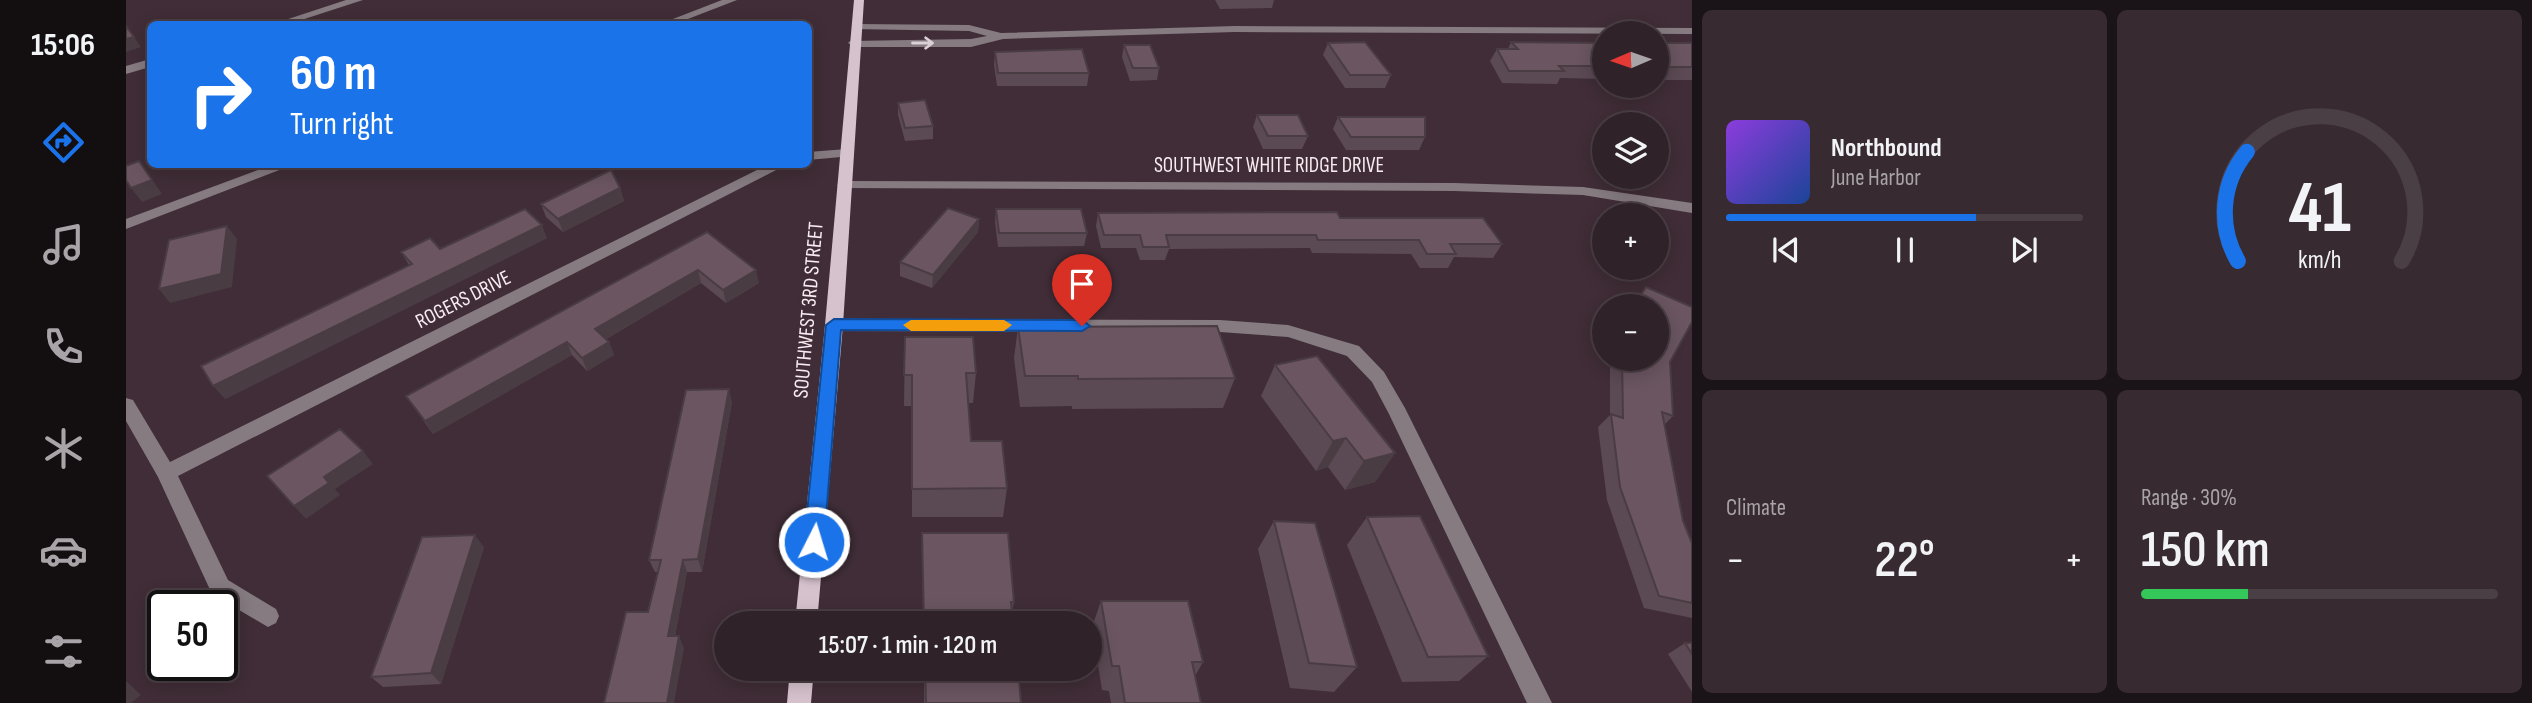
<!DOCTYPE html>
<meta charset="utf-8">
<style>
body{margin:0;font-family:"Sofia Sans Condensed",sans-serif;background:#382a31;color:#f1f3f6;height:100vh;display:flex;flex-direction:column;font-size:26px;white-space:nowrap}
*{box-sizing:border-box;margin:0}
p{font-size:23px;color:#a8a4a8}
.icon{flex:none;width:38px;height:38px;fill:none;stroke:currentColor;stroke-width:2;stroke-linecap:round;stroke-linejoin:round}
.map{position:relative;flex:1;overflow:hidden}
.side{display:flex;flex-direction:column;gap:10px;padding:10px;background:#1a1317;width:840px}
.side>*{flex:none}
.hud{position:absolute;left:21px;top:21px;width:665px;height:147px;border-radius:10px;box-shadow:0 4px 18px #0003,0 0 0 2px #4b3f46;background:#1a73e8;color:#fff;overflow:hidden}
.needle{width:46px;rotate:268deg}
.buttons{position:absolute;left:1466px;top:21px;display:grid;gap:14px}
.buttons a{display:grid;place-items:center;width:77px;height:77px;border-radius:50%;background:#302229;box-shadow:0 4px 18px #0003,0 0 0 2px #4b3f46;font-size:35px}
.speed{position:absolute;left:21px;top:590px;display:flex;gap:14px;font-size:35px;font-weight:700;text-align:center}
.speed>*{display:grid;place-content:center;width:91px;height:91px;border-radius:50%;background:#302229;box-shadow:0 4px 18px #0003,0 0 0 2px #4b3f46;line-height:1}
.speed .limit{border:4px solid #111;border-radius:10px;background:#fff;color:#111}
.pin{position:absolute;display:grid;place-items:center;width:60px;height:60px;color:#fff;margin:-72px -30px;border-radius:50% 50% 50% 0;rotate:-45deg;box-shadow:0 0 7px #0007}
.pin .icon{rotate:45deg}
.me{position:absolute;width:77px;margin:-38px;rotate:5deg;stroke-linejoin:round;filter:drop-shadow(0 0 5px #0008)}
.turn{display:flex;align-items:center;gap:24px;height:147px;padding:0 28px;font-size:32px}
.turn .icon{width:91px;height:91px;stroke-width:2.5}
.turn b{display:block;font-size:49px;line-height:60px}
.big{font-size:52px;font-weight:600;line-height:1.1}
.side .card{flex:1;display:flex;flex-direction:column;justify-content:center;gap:10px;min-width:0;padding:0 24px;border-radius:10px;background:#382a31}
.side .dial{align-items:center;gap:0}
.dial svg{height:182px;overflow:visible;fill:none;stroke:#4b3f46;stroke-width:7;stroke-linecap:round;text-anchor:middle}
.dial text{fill:#f1f3f6;stroke:none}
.song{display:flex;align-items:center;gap:21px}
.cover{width:84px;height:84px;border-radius:10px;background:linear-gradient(135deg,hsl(270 70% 55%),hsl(220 70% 35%))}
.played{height:7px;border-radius:4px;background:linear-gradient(90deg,#1a73e8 70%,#4b3f46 70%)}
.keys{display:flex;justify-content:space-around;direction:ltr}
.heat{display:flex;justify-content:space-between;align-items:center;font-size:38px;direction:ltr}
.charge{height:10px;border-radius:5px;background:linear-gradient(90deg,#34c759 30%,#4b3f46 0)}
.side .tiles{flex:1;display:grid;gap:10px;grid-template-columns:repeat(2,1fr)}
.trip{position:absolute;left:588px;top:611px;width:388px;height:70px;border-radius:35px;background:#302229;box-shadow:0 4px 18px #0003,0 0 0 2px #4b3f46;font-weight:600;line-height:70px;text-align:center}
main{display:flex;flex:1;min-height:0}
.tabs{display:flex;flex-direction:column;width:126px;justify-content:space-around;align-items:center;background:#130e10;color:#a8a4a8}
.tabs .icon{width:49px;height:49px}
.tabs .current{color:#1a73e8}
.tabs b{font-size:32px;color:#f1f3f6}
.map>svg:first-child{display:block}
</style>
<main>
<nav class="tabs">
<b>15:06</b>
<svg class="icon current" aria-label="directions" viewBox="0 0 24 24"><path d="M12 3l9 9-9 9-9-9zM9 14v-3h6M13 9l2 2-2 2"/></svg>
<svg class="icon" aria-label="music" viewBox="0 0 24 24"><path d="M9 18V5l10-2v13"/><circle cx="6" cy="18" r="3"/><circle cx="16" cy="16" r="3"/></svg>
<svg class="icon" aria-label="phone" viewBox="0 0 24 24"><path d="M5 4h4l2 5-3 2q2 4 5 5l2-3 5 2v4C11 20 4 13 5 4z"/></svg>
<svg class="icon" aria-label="climate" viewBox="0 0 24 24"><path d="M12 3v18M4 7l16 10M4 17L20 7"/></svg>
<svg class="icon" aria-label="car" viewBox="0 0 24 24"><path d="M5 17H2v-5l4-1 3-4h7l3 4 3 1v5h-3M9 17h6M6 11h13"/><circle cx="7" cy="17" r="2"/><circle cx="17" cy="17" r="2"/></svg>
<svg class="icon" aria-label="filters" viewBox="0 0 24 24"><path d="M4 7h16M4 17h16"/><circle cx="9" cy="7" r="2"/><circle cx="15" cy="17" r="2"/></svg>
</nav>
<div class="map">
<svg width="1566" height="703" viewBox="0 0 1566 703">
<rect width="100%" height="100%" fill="#402d37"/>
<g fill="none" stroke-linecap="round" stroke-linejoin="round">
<!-- minor -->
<path fill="#857b80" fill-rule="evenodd" d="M220 0H237L163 24H147Z
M596 0H611L549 24H534Z
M730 24 843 25 875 33 1109 26 1566 28V34L1109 32 877 39 845 47H728L722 43 724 41 845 39 861 36 843 31 726 29V25Z
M24 59V67L0 74V66Z
M721 149 728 153 726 156 682 160V152Z
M148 164H169L0 229V219Z
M643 164H662L52 476 102 580 150 609 153 616 150 623 142 627 86 594 32 477 0 421V398L7 400 44 462Z
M718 181 1328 183 1457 187 1566 203V213L1457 195 1328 191 713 188 711 185Z
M708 319 1094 320 1162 325 1233 346 1258 372 1279 408 1426 703H1401L1263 414 1246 382 1221 356 1162 337 1094 332 708 331 699 325Z"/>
<!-- major -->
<path fill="#d6c2cd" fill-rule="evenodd" d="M728 0H738L717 325 691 623H669L699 325Z
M664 668H688L685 703H661Z"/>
</g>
<!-- wall -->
<path fill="#5b4953" d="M1089 0H1148L1146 8 1094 9Z
M1385 42 1479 43V79L1434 78 1431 84 1376 83 1364 61 1371 49H1382Z
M1202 43 1265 75 1259 88H1219L1197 55Z
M1531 43H1566V80H1531Z
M998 45 1033 68 1031 80 1004 81 996 57Z
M869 52 963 73 961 86H871L868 65Z
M772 103 807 126V139L779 141 772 115Z
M1131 115 1182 136 1176 149H1137L1127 127Z
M1212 117 1299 137 1293 150H1220L1207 129Z
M494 188 498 201 437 232 420 217 415 204Z
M870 209 961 233 958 246 872 247 869 222Z
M972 213 1214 218 1376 244 1367 258 1328 257 1322 268H1294L1285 254 1186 253 1184 248 1043 249 1039 260H1014L1010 248H975L970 226Z
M853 219 852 232 806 288 774 276V262Z
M581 232 633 283 600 303 575 283 480 339 483 342 488 355 461 371 446 355 307 434 280 396Z
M421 238 99 399 283 265 275 252Z
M1520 287 1566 307V322L1544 362 1547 416 1539 424 1557 521 1566 543V618L1518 608 1481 500 1472 427 1484 415V359H1531V306H1505Z
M892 327 1109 378 1097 408 946 409V406L894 407 888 358Z
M779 337 850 373 847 403H842L845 441 881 488 877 517H786V406H778Z
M1149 365 1269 453 1249 482 1219 490 1202 467 1190 471 1135 396Z
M606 402 576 572H561L549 636 558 648 522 612 532 572H529L523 560Z
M1241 517 1362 656 1333 681 1276 682 1221 545Z
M1148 521 1231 667 1208 692 1164 688 1132 549Z
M796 533 888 602 886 613 887 623H797Z
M358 547 315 684 257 687 245 677Z
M975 601 1077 662 1069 676 1075 703H985L983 691 976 690 966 627Z
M1559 643H1566V692L1542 654Z
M798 668H892L895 703H798Z"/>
<!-- shaded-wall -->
<path fill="#4a3c43" d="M8 37 15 47 0 52V39Z
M13 161 36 194 16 202 5 188Z
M494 188 498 201 437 232 432 219Z
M853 219 852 232 806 288 807 275Z
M416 225 421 238 99 399 87 386Z
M101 226 111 239 106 287 44 303 33 289Z
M572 270 575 283 474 342 469 329Z
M630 270 633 283 600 303 597 290Z
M441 342 446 355 307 434 299 421Z
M483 342 488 355 461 371 456 358Z
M603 389 606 402 576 572 572 559Z
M1220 438 1202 467 1190 471 1207 441Z
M237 451 247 464 209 489 214 495 180 519 168 506 198 477Z
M1269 453 1249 482 1219 490 1238 461Z
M349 535 358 547 315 684 305 673Z
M557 560 561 572 547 647 542 636Z
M553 636 558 648 548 703H541Z
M0 681 15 695 5 703H0Z"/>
<!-- building -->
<path fill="#6a5560" stroke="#4a3c43" stroke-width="2" d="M0 26 8 37 0 39Z
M1239 42 1265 75H1224L1202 43Z
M1385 42 1479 43V66H1433L1438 71H1383L1371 49H1392Z
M1531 43H1566V67H1531Z
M998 45H1024L1033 68H1007Z
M956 49 963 73H872L869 52Z
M799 100 807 126 779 128 772 103Z
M1131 115H1172L1182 136H1142Z
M1212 117H1299V137H1225Z
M13 161 26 180 5 188 0 180V166Z
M485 170 494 188 432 219 415 204Z
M822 208 853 219 807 275 774 262Z
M399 209 416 225 87 386 75 366 286 264 275 252 304 238 314 249Z
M870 209H955L961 233H873Z
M1211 212 1214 218H1357L1376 244H1324L1330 254H1301L1293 240H1192L1190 235H1040L1043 247H1017L1014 235H978L972 213Z
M101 226 95 274 33 289 43 240Z
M581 232 630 270 597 290 572 270 469 329 483 342 456 358 441 342 299 421 280 396Z
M1520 287 1566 307V322L1544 362 1547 416 1536 412 1557 521 1566 543V603L1533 596 1494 487 1485 414 1497 418 1496 359H1531V306H1508Z
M1091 326 1109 378 952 379V376H899L892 327Z
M779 337H847L850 373H840L845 441H876L881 488 786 489V375H778Z
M1191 356 1269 453 1238 461 1220 438 1207 441 1149 365Z
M603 389 572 559 557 560 542 636H553L541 703H478L500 612H522L535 560H523L560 390Z
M214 429 237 451 198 477 203 483 168 506 141 476Z
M1294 516 1362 656 1302 657 1241 517Z
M1148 521 1189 523 1231 667 1183 663Z
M796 533H882L888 602H885L887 623H798Z
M349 535 305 673 245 677 296 537Z
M975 601H1062L1077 662H1066L1075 703H999L993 666H986Z
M1559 643H1566V654Z
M799 668H892L895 703H800Z"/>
<!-- one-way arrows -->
<defs><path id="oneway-shaft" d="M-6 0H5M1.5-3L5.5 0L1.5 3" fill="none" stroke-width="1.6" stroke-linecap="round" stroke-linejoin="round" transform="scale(1.75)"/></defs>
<use stroke="#dbd0d6" href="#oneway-shaft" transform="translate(797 43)"/>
<!-- route -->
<path fill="#1a73e8" stroke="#114b97" stroke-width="2" d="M708 319 956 320 964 326 956 331 715 330 698 542 695 548 688 550 681 548 678 542 700 325Z"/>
<!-- slow -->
<path fill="#f59e0b" d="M785 320H878L886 325 878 331H785L777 325Z"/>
<g text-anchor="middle" stroke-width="6" stroke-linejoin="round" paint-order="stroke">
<!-- street labels -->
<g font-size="21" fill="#f8ecf2" stroke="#402d37">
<text x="1143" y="172">SOUTHWEST WHITE RIDGE DRIVE</text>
<text transform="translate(337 299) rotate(-27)" y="7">ROGERS DRIVE</text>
<text transform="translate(682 310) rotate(-85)" y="7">SOUTHWEST 3RD STREET</text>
</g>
</g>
</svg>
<div class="buttons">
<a><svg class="needle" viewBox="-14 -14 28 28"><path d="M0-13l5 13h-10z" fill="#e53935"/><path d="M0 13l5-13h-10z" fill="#a8a4a8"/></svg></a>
<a><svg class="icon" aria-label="layers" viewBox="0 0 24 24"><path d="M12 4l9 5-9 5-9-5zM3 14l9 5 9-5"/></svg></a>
<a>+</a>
<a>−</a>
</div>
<div class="speed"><div class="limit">50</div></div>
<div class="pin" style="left:956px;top:326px;background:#d93025"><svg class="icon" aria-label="arrive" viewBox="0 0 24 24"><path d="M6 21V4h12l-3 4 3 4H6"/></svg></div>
<svg class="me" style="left:688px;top:542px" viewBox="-20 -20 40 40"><circle r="17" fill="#1a73e8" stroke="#fff" stroke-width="3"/><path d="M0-11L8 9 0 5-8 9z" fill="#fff"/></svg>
<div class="trip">15:07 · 1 min · 120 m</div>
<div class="hud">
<div class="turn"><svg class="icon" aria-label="right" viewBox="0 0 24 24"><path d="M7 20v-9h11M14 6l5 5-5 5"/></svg><div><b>60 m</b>Turn right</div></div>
</div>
</div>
<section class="side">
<div class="tiles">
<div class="card">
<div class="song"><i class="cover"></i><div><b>Northbound</b><p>June Harbor</p></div></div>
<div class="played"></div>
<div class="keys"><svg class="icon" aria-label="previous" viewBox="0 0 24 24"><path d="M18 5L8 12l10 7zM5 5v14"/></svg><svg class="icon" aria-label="pause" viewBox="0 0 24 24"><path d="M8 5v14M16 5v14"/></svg><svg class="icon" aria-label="next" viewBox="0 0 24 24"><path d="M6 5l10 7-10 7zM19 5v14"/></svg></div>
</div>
<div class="card dial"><svg viewBox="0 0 100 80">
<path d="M14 69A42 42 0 1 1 86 69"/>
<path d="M14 69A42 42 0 0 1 18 21" stroke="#1a73e8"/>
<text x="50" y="56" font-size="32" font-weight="700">41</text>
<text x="50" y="72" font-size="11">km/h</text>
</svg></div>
<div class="card"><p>Climate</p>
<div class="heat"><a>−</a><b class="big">22°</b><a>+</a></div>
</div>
<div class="card"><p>Range · 30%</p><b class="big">150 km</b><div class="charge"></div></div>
</div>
</section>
</main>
